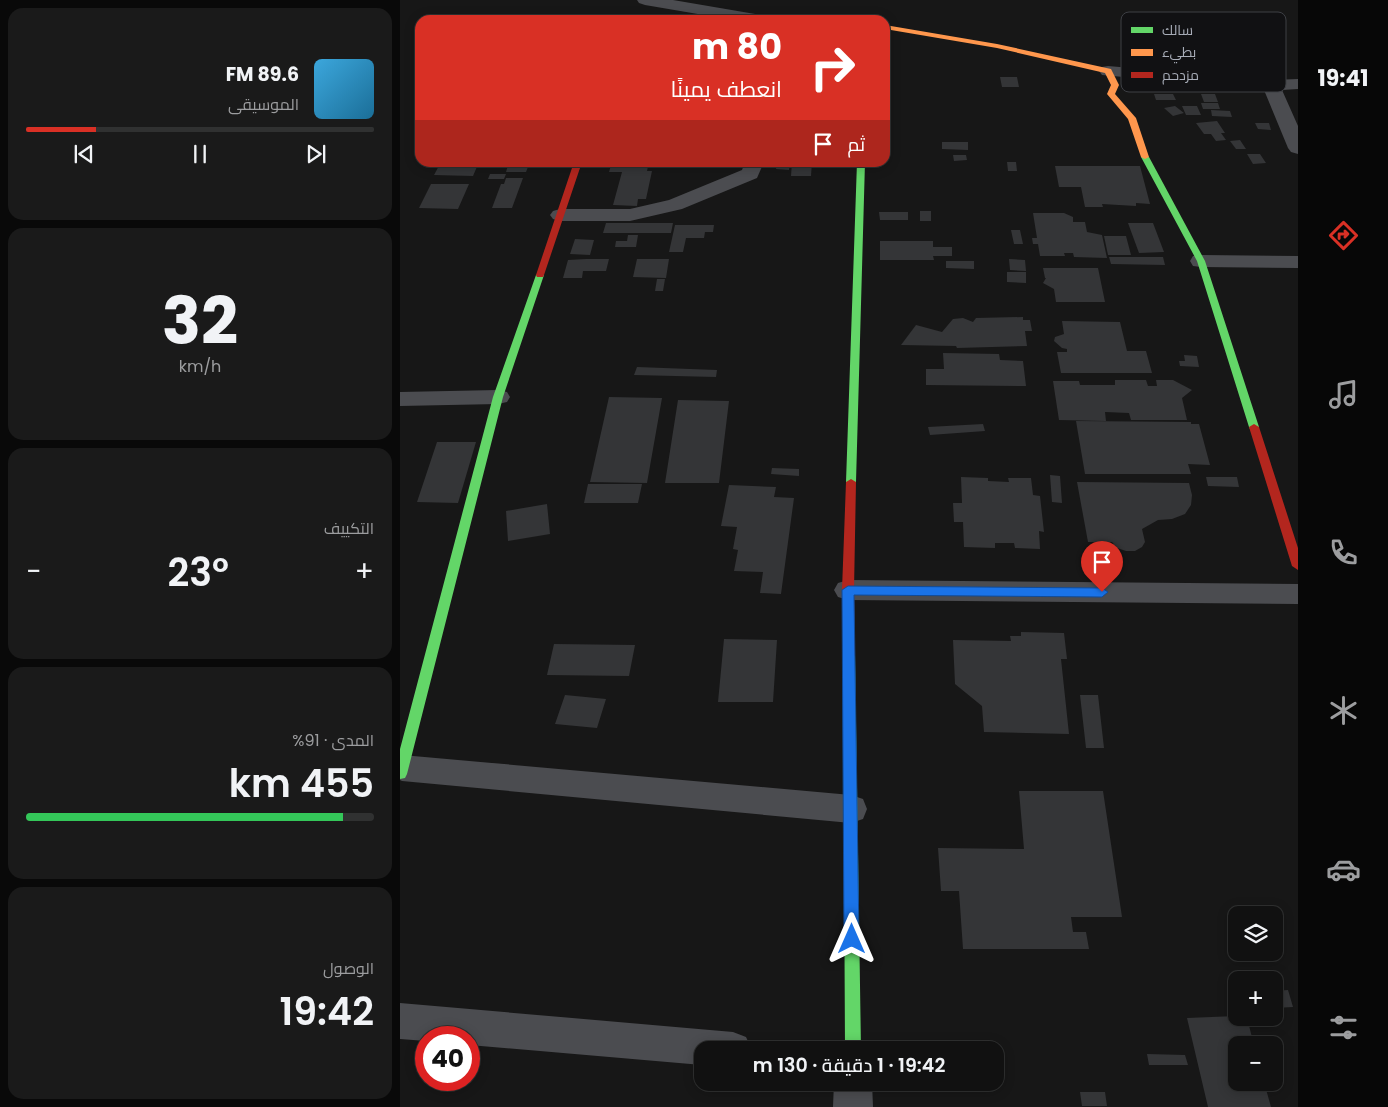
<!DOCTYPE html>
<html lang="ar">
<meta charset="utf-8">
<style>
body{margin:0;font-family:Poppins,Cairo,sans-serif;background:#1a1a1a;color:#f1f3f6;direction:rtl;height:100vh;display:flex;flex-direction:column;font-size:19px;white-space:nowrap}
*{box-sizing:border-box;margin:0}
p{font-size:16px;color:#9c9d9f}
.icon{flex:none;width:28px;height:28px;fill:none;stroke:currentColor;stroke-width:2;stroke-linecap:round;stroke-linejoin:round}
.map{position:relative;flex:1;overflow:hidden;direction:ltr}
.drawer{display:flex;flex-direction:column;gap:8px;padding:8px;background:#090909;width:400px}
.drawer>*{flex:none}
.hud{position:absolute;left:15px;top:15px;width:475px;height:152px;border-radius:15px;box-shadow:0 2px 12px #0003,0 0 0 1px #303131;direction:rtl;background:#d93025;color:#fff;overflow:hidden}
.buttons{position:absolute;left:828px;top:906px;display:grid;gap:10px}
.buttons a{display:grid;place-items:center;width:55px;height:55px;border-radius:10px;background:#111;box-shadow:0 2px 12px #0003,0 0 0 1px #303131;font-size:25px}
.speed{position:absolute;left:15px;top:1026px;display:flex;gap:10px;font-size:25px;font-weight:700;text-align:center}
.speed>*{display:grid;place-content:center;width:65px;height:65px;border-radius:50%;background:#111;box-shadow:0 2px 12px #0003,0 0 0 1px #303131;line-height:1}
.speed .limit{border:8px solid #d22;background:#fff;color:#111}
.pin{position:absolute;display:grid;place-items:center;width:42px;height:42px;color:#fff;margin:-51px -21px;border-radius:50% 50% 50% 0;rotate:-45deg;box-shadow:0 0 5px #0007}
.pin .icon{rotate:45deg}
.me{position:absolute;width:55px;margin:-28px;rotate:0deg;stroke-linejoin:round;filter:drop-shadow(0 0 4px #0008)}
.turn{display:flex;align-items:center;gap:18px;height:105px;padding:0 25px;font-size:22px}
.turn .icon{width:65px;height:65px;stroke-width:2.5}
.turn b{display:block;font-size:35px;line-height:42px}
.then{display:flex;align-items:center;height:48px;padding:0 25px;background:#0003;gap:10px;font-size:19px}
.big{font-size:38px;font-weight:600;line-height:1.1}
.drawer .card{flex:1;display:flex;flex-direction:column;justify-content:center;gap:8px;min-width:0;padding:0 18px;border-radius:15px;background:#1a1a1a}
.drawer .dial{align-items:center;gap:0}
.dial b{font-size:65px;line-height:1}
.song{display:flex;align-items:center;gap:15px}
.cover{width:60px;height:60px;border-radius:8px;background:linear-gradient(135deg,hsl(200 70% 55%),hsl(200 70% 35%))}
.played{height:5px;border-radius:2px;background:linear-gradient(90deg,#d93025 20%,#303131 20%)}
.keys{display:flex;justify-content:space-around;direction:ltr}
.heat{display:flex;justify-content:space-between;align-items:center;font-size:28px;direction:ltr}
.charge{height:8px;border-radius:4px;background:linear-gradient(90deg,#34c759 91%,#303131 0)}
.trip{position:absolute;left:294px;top:1041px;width:310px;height:50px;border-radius:15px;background:#111;box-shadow:0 2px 12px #0003,0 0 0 1px #303131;font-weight:600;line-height:50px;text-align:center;direction:rtl}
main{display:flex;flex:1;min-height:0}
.tab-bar{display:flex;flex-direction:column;width:90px;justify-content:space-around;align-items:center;background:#070707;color:#9c9d9f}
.tab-bar .icon{width:35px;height:35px}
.tab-bar .on{color:#d93025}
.tab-bar b{font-size:22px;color:#f1f3f6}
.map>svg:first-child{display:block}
</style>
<main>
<nav class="tab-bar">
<b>19:41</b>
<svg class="icon on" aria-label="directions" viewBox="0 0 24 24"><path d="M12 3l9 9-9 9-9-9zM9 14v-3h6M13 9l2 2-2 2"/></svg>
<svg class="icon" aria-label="music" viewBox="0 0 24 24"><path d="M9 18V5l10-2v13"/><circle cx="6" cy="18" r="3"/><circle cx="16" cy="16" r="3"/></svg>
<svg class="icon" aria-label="phone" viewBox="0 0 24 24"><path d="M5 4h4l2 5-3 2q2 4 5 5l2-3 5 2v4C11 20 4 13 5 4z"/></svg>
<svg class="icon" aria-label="climate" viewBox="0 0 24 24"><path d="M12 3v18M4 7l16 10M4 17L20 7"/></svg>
<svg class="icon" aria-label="car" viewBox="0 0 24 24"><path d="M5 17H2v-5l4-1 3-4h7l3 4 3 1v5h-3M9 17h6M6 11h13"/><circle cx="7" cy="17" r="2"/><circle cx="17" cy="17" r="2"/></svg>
<svg class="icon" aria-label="filters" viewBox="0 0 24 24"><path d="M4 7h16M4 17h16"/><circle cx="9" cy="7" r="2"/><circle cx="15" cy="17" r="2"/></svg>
</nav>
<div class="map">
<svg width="898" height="1107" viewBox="0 0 898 1107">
<rect width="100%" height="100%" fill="#171717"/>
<!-- building -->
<path fill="#343537" d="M600 77H617L619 87H602Z
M754 94H773L776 100H756Z
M801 94H815L818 102H804Z
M801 103H818L820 109H803Z
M775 106 784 113 773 116 764 108Z
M782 106H797L801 115H786Z
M811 110 830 111 832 117 812 116Z
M817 121 825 133H821L826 140 816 141 811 134H804L796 123Z
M855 123H869L871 130 858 129Z
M840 140 846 149H836L830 141Z
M542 142H568V150L542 149Z
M847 154H860L866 163 853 164Z
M553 155H566L567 160 554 161Z
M41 162H79L73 176 34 175Z
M109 162H130L126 172H106Z
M212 162H249L247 171H252L246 199H238L237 206 213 205 222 172H209Z
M377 162H390L389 170 376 169Z
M392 162H412L411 176H391Z
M607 162H616L617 171H608Z
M655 166H740L750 204 736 203V206L702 204 703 207H685L681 187H659Z
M90 174H106L104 179H88Z
M106 178H123L112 208H92L101 184H104Z
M31 184H69L58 209 19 208Z
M520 211H531V221H520Z
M479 212H508V220H480Z
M633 213H664L673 217V222H685L687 232 702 235 707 258 674 257 673 253H664L665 256H640L638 244H633L632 238H637Z
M206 223H273L271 233H203Z
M728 223H753L764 252 739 253Z
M275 225H314L313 232H305L304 238H286L283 252H269Z
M611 230H620L623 244H614Z
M228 235H238L236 247H215L216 241H227Z
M704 236H726L731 255H708Z
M175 239 194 240 190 255 170 254Z
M480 241H533V247H552V256H533L534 260H480Z
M709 257H763L765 265 711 264Z
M186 259H209L206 271H183L182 278H163L168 260Z
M237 259H269L266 278 233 277Z
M609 259 625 260 626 271 610 270Z
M546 261H574V269L546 268Z
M643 268H698L705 302H656L654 289 643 283 646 278H645Z
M607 272H626V283L607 282Z
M257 279H265L263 291H255Z
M623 317V320H630L632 331H625L627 346 557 348 556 346 501 345 516 325 542 332 553 319 563 318 573 322 576 318Z
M662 321 720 322 727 351H746L752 373H661L657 352H667V349L662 348 654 341 655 337 664 334Z
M543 353 599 354 600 360 623 361 626 386 526 385V369H544Z
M784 355 797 356 799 367 780 366 779 361H785Z
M237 367 317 370 316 377 234 375Z
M715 380H746L748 386H757L756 380H773L792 390 782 398 787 420H731L729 413 705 412 706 421 659 420 653 381H679L680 385H715Z
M209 397 262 398 247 483 190 482Z
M278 400 329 401 319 483H265Z
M676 421 791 422V424H799L810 465 788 464 791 474H685Z
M583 424 585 431 530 435 528 427Z
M37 442H76L58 503 17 502Z
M372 468 399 469V476L371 474Z
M650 475 660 476 662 503 652 502Z
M561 477 588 478V481L609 482 608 478H631L633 495 640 496 644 532 639 531 640 549 615 548 614 543H595V548L564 547 563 522H554L553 503H562Z
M806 477H837L839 487 808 486Z
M677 482 789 483 792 495 791 505 785 514 772 519 758 520 742 529 745 542 742 547 735 551H726L717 548 712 542H688Z
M188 484H242L238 503H184Z
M329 485 376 487 374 497 394 498 381 594 360 593 363 572 334 571 338 550 333 549 337 527 321 526Z
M147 504 150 534 108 541 106 511Z
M621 632 664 633 667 659H661L669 734 584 732 582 706 555 684 553 640 611 641 610 636H621Z
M324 639 377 640 373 702H318Z
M154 644 235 645 229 676 147 675Z
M165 695 206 699 197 728 155 724Z
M680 695H698L704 748H686Z
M619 791H703L722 917H671L673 932H686L689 949H563L559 891H541L538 848 624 849Z
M888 990 893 1007 875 1008 874 991Z
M836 1016 847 1018 854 1045H836V1082H864L871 1107H808L787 1018Z
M747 1054 785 1055 788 1065H749Z
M680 1092H705L707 1106H682Z"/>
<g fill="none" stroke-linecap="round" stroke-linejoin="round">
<!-- street -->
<path fill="#4b4c50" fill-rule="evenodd" d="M237 0H273L361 15 367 17 369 20H333L245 5 239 3Z
M708 66 871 80 898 79V89L882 90 898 126V154L891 152 888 148 864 90 702 75 699 71 702 67Z
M345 162H364L357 178 282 209 230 221H160L153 219 150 215 153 211 160 209H230L269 200 342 170Z
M801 255 898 256V268L801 267 793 266 790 261 793 256Z
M98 390 107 392 110 397 107 402 98 404 0 406V392Z
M448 580 898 584V604L448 600 438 597 434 590 438 583Z
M2 755 451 795 463 799 467 809 463 819 451 823 2 781 0 780V756Z
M0 1003 333 1032 346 1037 352 1050H302V1065L69 1045V1038H26V1041L0 1039Z
M434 1082H472L473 1107H433Z"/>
<!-- fast -->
<path fill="#63d668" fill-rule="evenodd" d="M742 155 749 157 805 261 859 427 858 429H850L849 427 797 261 741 157Z
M457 162H465L456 482 451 485 446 482Z
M140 272 144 275 103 397 7 774 5 778 0 779V749L93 397 136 275Z
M449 650 453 652 455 655 461 1050H445L443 655 445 652Z"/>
<!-- slow -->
<path fill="#ff974d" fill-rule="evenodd" d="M485 25 597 44 711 69 719 85 715 94 736 118 749 157 745 159 741 157 728 119 707 94 711 85 705 73 597 48 485 29Z"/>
<!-- jam -->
<path fill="#b3261e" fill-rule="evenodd" d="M174 162H182L144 275 143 277H137L136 275Z
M854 424 859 427 898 548V570L892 566 849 427Z
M451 479 456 482 454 590 455 655 453 658H445L443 655 442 590 446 482Z"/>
</g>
<!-- route -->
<path fill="#1a73e8" stroke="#114b97" d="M448 586 702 588 708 592 702 597 454 595 459 939 457 943 452 945 447 943 444 939 442 590Z"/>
<!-- legend -->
<rect x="721" y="12" width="165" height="80" rx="8" fill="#111113" stroke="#3e4045" stroke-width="1"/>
<rect x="731" y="27" width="22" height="6" fill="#63d668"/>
<rect x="731" y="49" width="22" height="7" fill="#ff974d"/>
<rect x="731" y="72" width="22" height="6" fill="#b3261e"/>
<g font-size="14" fill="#a8adb8">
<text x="762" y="35">سالك</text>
<text x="762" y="57">بطيء</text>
<text x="762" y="80">مزدحم</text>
</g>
</svg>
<div class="buttons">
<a><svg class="icon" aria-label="layers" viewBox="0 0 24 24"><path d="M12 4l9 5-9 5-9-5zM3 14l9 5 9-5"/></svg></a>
<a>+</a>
<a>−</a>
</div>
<div class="speed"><div class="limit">40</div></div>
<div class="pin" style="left:702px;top:592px;background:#d93025"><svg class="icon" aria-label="arrive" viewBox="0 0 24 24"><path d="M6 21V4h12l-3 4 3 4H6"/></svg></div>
<svg class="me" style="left:452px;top:939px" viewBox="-20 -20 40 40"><path d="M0-17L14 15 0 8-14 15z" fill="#1a73e8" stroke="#fff" stroke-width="4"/></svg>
<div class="trip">19:42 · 1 دقيقة · 130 m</div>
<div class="hud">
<div class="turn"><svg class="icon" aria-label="right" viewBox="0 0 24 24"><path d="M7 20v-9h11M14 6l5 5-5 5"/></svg><div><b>80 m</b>انعطف يمينًا</div></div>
<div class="then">ثم<svg class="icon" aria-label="arrive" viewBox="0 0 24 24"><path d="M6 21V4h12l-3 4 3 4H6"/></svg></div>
</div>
</div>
<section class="drawer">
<div class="card">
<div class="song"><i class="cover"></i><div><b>89.6 FM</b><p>الموسيقى</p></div></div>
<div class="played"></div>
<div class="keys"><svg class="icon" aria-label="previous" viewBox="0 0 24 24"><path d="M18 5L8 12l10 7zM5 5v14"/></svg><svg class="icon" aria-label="pause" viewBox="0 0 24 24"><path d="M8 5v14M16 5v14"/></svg><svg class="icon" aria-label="next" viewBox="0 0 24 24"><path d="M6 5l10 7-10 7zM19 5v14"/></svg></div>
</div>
<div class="card dial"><b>32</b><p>km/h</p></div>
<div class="card"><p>التكييف</p>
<div class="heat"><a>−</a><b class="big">23°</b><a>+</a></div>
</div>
<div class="card"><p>المدى · 91%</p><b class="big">455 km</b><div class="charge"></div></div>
<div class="card"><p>الوصول</p><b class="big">19:42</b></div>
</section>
</main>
